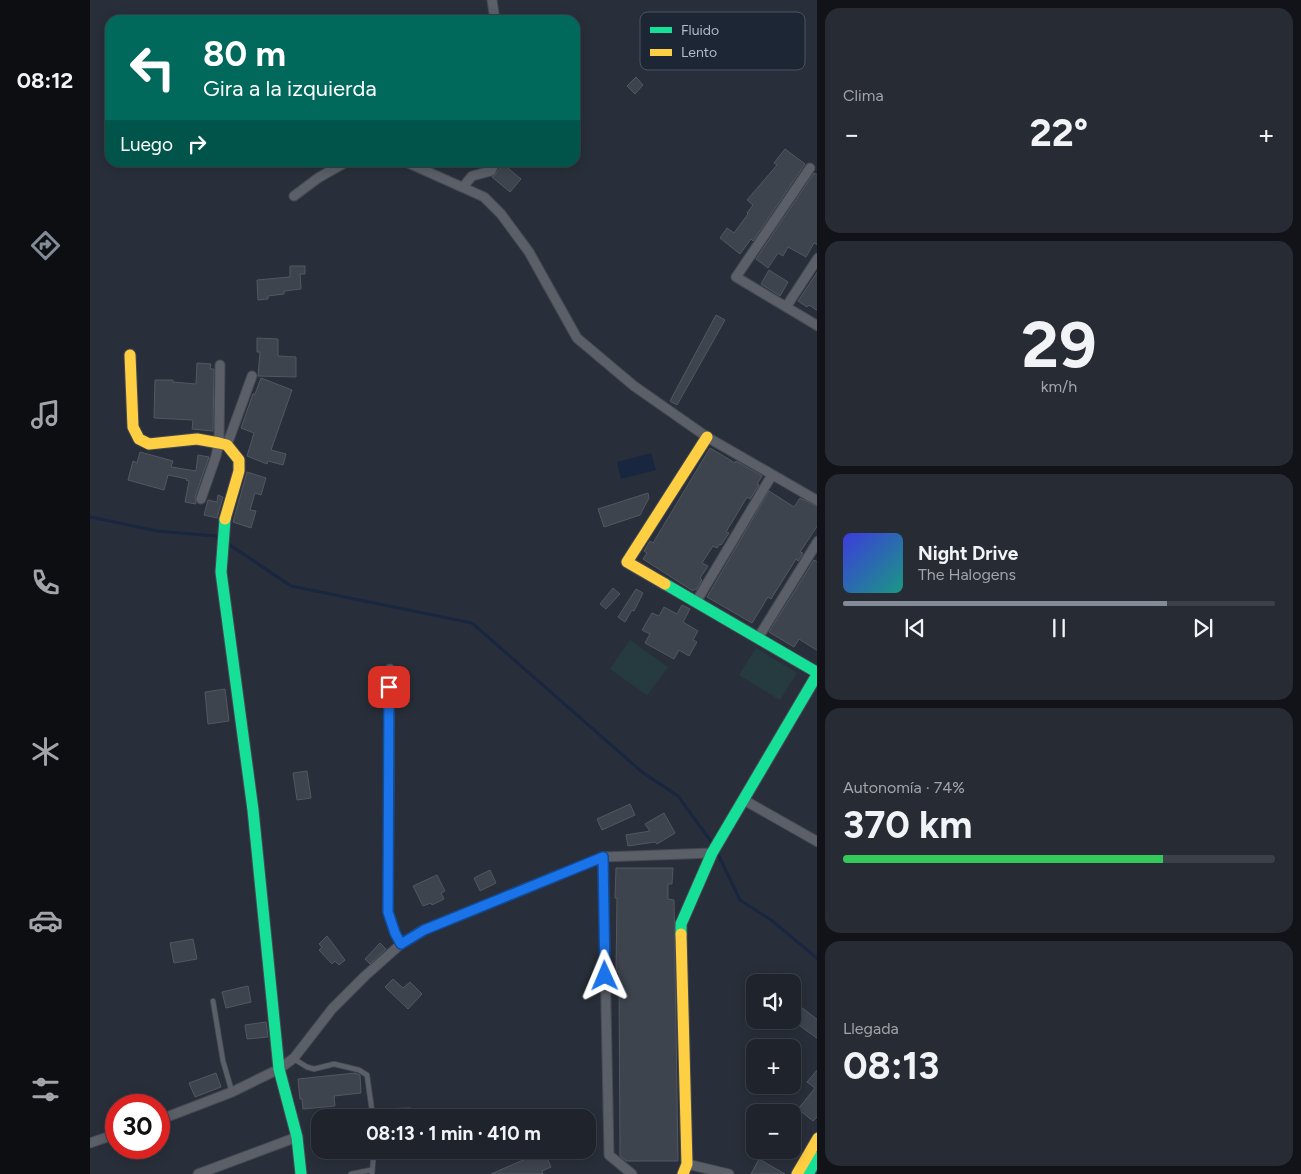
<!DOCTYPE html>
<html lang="es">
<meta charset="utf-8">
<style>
body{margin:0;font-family:Figtree,sans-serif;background:#272b34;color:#f1f3f6;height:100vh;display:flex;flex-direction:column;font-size:19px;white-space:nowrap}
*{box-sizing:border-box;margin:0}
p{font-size:16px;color:#a1a4a9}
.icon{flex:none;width:28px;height:28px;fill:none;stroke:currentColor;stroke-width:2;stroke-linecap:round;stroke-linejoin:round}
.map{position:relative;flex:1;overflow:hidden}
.panel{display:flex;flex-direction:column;gap:8px;padding:8px;background:#111318;width:484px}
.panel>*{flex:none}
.banner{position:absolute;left:15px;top:15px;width:475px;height:152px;border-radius:15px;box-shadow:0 2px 12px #0003,0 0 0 1px #3c4048;background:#00695c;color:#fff;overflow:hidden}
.fabs{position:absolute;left:656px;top:974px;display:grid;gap:10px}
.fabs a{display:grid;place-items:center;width:55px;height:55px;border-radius:10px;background:#1f232c;box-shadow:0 2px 12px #0003,0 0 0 1px #3c4048;font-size:25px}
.speed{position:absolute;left:15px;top:1094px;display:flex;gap:10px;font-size:25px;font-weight:700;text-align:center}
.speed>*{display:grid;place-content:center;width:65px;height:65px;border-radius:50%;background:#1f232c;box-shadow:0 2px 12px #0003,0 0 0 1px #3c4048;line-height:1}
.speed .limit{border:8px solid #d22;background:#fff;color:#111}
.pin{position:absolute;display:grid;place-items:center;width:42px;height:42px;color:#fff;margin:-21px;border-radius:10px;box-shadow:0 2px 8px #0006}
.me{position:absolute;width:55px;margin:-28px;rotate:359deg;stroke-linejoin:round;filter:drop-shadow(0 0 4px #0008)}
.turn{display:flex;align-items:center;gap:18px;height:105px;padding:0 15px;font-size:22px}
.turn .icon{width:65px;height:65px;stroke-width:2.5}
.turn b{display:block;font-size:35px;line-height:42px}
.then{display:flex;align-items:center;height:48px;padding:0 15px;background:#0003;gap:10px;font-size:19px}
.big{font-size:38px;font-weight:700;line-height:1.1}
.panel .card{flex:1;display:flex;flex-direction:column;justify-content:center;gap:8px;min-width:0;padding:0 18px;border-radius:15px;background:#272b34}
.panel .dial{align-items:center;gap:0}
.dial b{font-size:65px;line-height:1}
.song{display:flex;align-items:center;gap:15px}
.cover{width:60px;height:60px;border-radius:8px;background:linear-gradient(135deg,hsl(240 70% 55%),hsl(170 70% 35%))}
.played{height:5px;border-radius:2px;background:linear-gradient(90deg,#838b98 75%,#3c4048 75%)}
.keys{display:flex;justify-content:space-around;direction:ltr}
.heat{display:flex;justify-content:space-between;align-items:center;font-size:28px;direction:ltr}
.charge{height:8px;border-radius:4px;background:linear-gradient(90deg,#34c759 74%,#3c4048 0)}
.trip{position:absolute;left:221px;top:1109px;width:285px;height:50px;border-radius:15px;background:#1f232c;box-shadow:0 2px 12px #0003,0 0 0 1px #3c4048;font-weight:700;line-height:50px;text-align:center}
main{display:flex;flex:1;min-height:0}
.menu{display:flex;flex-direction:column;width:90px;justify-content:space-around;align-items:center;background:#0c0e12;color:#a1a4a9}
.menu .icon{width:35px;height:35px}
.menu .on{color:#838b98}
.menu b{font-size:22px;color:#f1f3f6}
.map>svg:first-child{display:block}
</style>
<main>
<nav class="menu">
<b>08:12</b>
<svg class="icon on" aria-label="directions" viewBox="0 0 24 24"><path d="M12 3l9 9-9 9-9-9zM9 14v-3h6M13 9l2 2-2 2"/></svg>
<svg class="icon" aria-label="music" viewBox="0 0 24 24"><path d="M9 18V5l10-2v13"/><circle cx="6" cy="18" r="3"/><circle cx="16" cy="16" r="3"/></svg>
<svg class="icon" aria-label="phone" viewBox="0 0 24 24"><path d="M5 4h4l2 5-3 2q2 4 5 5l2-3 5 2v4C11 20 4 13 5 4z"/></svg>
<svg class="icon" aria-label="climate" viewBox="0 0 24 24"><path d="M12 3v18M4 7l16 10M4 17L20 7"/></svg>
<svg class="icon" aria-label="car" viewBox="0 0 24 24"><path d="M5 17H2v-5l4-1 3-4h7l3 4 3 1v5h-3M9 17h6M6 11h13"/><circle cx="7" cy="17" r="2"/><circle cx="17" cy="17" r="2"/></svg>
<svg class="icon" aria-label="filters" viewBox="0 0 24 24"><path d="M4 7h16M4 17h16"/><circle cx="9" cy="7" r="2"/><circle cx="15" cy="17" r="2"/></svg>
</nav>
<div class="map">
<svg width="728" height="1174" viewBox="0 0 728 1174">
<rect width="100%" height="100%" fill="#292f3a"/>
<!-- green -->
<path fill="#263b40" d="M540 640 578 667 557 695 520 669Z
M666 648 707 673 690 700 649 675Z"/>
<!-- water -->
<path fill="#18263f" d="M561 453 566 470 531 479 527 462Z"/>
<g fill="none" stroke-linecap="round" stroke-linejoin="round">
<!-- stream -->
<path stroke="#18263f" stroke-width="3" d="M0 517 67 531 126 536 129 539
M137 543 201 586 382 623 552 772 588 796 623 844
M627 852 650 900 681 920 728 959"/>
</g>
<!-- building -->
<path fill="#3e444e" stroke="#525761" d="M546 77 553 85 545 94 537 86Z
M695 149 715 164 663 241 661 239 650 254 630 238 637 228 644 233 658 214 657 213 663 205 657 200 687 165 684 163Z
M413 164 431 179 420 192 402 177 405 175Z
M724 173 728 175V245L724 243 716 257 698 247 693 256 688 253 678 268 666 259Z
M200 266H215V274H210L211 289 194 291V294L178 296V299L168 300 167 280 200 277Z
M679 270 698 282 690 296 671 284Z
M728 271V311L719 305 717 307 708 301Z
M626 315 635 320 587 405 580 401Z
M167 338 188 339V356L206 357V377L168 376 170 352H167Z
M107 363 121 364 120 369H124L123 431 102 429 103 420 64 418 65 380H83V382L106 384Z
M171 378 202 390 181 450 196 454 193 465 178 461 177 464 157 456 164 433 151 428 163 394H165Z
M620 448 645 463 646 461 672 476 667 484 669 485 660 499 657 497 636 532 639 533 631 545 630 544 627 548 623 546 612 563 618 566 610 578 612 580 606 590 604 589 603 591 553 559 557 553 554 551 560 541 563 543Z
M50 452 83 461 81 467 106 471 108 455 119 457 105 497 106 504 95 502 99 481 96 480 97 479 78 475 74 490 38 480 43 461 47 463Z
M157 472 176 478 171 495 165 493 160 510 166 511 161 528 143 522Z
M679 491 704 507 710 498 728 507V525L710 552 713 553 708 561 706 559 681 599 678 597 662 623 617 597Z
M558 493 559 498 550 515 514 527 508 509Z
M128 495 133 497 127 518 114 515 118 500 127 502Z
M724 560 728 562V651L709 639 704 647 679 632Z
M523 588 530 594 516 609 510 604Z
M546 589 553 593 544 611 542 610 535 622 528 617Z
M592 605 600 609 593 622 608 631 603 640 607 642 599 656 589 650 584 659 555 643 560 634 552 630 562 613 569 616 574 607 587 614Z
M135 689 139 721 118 724 115 692Z
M217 771 221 798 207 800 203 773Z
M540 804 545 815 512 830 507 819Z
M574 813 585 833 567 844 565 842 538 846 536 835 560 831 555 824Z
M526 868H583L582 884H578V899L584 900 588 1161H536L530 1156 529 972H526L527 898H525Z
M400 870 406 883 390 891 384 878Z
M347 875 355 891 351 893 354 899 342 905 341 903 333 906 323 886Z
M237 936 255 960 249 965 245 961 242 964 229 950 232 947 229 944Z
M103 939 107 959 84 963 80 943Z
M290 943 296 949 280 964 275 959Z
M303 979 313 988 320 982 332 994 318 1009 295 987Z
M158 986 161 1002 136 1008 132 992Z
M711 1007 728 1020V1039L702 1020Z
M176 1022 178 1037 157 1039 155 1025Z
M728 1069V1116L723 1121 708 1109 725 1088 717 1082Z
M126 1073 131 1087 105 1097 99 1083Z
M265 1073 270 1075 271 1093 244 1096 245 1106 213 1109 212 1099H210L208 1079Z
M321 1108 322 1118H287L286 1109Z
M454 1151 461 1167 452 1171 453 1174H401Z
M669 1159 695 1174H661Z"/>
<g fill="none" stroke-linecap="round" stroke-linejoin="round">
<defs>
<path id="lane" d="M123 1001 133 1061 142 1092
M204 1059 217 1067 224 1069 244 1064 269 1070 277 1075 283 1118
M261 1174 281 1170
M282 1174 284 1150"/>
<path id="street" d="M402 0 405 20
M316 162 394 197 411 214 439 252 487 338 544 386 617 437 728 501
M720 168 646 277 728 326
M373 187 382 176 401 171 405 162
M204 196 228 178 256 162
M696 307 728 258
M137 445 162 376
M111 499 126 456 129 443 130 365
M606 602 682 475
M668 638 728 541
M300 669 298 912 305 933 311 944
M654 800 728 842
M513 857 519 1155 542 1174
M69 1120 142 1092 189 1069 204 1058 242 1009 275 976 311 944 333 930 513 857 622 853
M0 1143 26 1134
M597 1164 639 1174
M108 1174 207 1137"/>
<path id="fast" d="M135 519 131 572 163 810 189 1069 207 1137 211 1174
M575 584 728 673 622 853 591 924V934
M718 1174 728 1157"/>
<path id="slow" d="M40 355 43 427 49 439 59 444 107 439 129 443 137 445 149 460V471L135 519
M575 584 537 562 617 437
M591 934 597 1164 593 1174
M707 1174 728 1138"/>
</defs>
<!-- lane casing -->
<use href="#lane" stroke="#454a53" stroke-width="6"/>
<!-- street casing -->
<use href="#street" stroke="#454a53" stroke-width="11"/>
<!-- fast casing -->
<use href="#fast" stroke="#454a53" stroke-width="13"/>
<!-- slow casing -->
<use href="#slow" stroke="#454a53" stroke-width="13"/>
<!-- lane -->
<use href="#lane" stroke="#5b5f67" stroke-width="4.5"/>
<!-- street -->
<use href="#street" stroke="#5b5f67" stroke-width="9"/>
<!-- fast -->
<use href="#fast" stroke="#16e098" stroke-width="11"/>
<!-- slow -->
<use href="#slow" stroke="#ffcf43" stroke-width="11"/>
</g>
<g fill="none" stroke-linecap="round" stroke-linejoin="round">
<defs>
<path id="route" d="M299 687 298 912 305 933 311 944 334 930 513 857 515 976"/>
</defs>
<!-- route casing -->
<use href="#route" stroke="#114b97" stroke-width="12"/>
<!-- route -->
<use href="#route" stroke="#1a73e8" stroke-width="9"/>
</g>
<!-- legend -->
<rect x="550" y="12" width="165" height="58" rx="8" fill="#1d2635" stroke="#4a5362" stroke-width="1"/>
<rect x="560" y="27" width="22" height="6" fill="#16e098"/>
<rect x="560" y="49" width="22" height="7" fill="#ffcf43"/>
<g font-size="14" fill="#b4bccb">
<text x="591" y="35">Fluido</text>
<text x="591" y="57">Lento</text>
</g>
</svg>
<div class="fabs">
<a><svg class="icon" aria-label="sound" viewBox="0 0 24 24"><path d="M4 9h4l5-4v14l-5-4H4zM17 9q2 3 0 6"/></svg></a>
<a>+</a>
<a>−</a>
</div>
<div class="speed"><div class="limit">30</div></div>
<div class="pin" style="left:299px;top:687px;background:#d93025"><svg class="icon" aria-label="arrive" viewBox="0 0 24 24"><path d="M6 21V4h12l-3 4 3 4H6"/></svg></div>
<svg class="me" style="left:515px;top:976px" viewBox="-20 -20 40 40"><path d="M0-17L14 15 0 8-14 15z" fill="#1a73e8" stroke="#fff" stroke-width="4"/></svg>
<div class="trip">08:13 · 1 min · 410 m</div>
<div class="banner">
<div class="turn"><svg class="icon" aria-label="left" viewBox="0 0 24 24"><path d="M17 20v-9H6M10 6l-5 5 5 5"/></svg><div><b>80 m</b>Gira a la izquierda</div></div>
<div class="then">Luego<svg class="icon" aria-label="right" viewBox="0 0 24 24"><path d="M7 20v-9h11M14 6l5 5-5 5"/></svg></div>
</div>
</div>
<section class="panel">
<div class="card"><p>Clima</p>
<div class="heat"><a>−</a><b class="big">22°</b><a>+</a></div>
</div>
<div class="card dial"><b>29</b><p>km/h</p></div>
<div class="card">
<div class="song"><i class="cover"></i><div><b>Night Drive</b><p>The Halogens</p></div></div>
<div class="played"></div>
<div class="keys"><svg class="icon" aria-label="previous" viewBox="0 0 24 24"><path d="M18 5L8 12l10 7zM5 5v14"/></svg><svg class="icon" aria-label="pause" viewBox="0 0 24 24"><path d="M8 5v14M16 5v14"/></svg><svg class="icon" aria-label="next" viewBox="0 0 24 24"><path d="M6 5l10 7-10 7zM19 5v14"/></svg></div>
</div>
<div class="card"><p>Autonomía · 74%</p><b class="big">370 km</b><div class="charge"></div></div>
<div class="card"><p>Llegada</p><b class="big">08:13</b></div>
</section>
</main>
